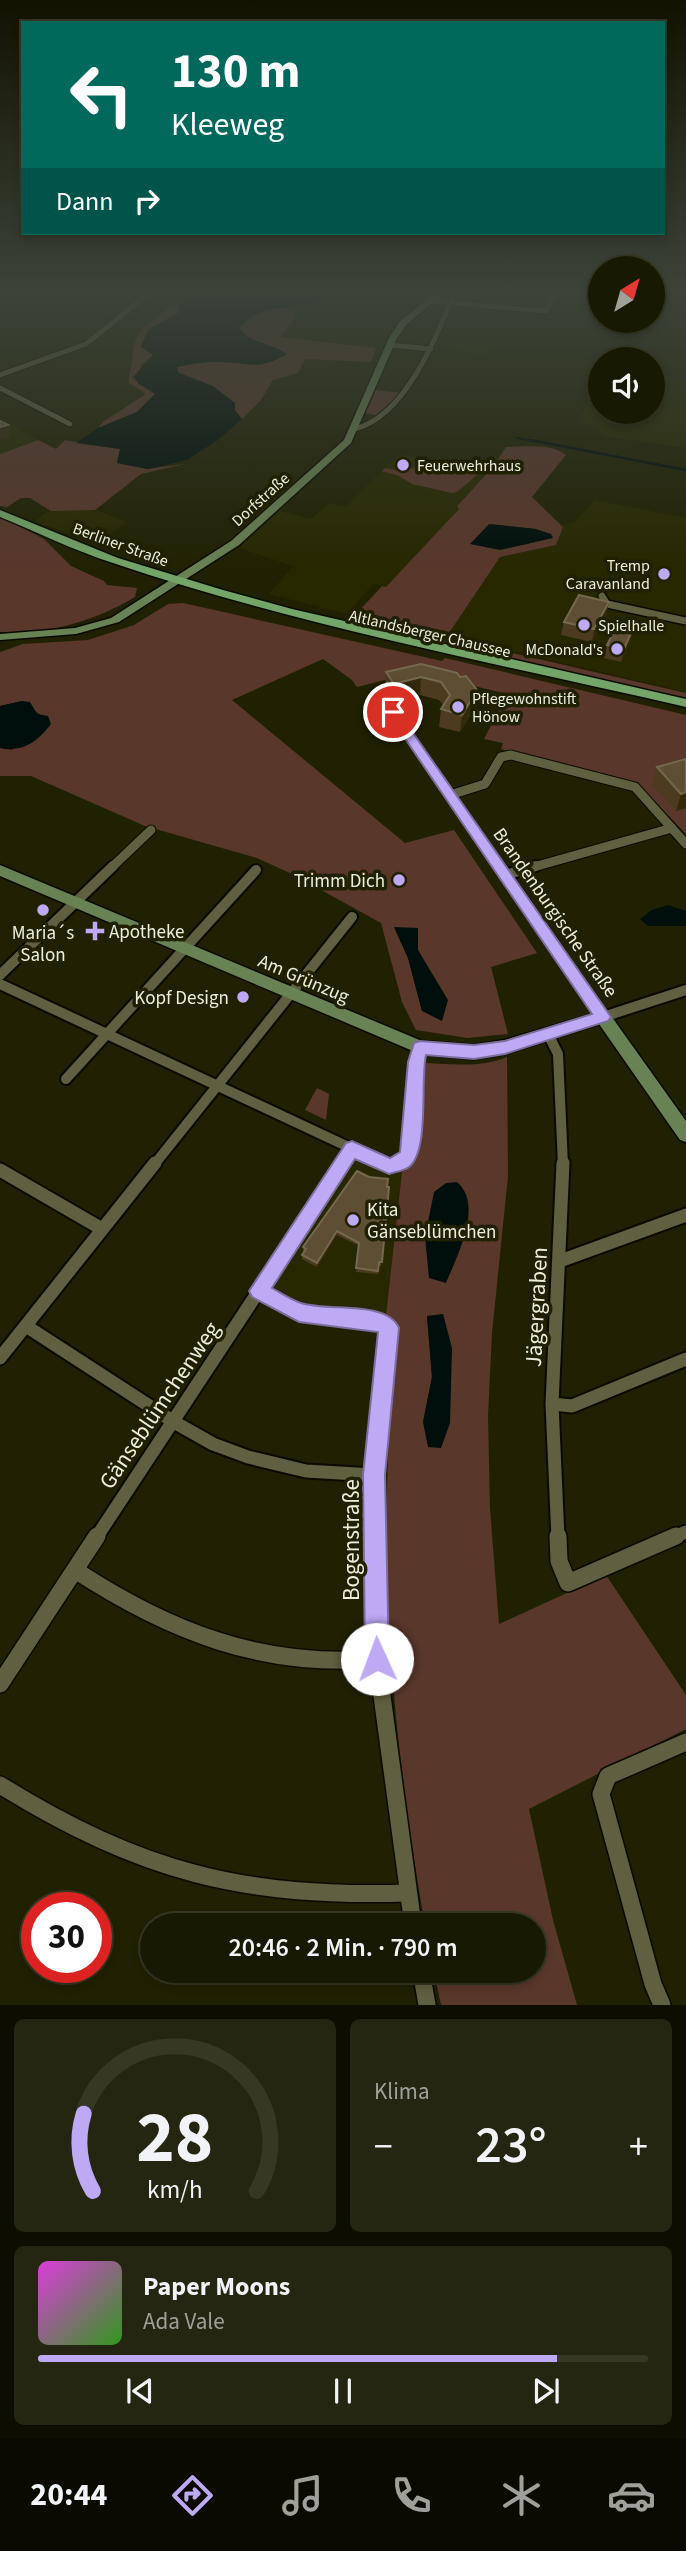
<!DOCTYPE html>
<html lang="de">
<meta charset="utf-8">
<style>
body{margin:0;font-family:"Source Sans 3",sans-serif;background:#252611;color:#f1f3f6;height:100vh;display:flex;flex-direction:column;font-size:26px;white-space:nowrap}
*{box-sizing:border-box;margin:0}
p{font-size:23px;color:#9fa099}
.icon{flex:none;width:38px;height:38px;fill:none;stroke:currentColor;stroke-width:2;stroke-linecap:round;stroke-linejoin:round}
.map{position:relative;height:2005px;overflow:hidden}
.details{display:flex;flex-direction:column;gap:14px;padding:14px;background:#0d0e01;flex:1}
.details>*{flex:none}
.hud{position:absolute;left:21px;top:21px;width:644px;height:214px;border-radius:0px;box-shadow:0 4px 10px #0003,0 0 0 2px #363824;background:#00695c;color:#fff;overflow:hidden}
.needle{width:46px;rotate:37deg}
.buttons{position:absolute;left:588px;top:256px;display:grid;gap:14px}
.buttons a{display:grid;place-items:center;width:77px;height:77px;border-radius:50%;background:#181902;box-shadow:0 4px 10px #0003,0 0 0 2px #363824;font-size:35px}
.speed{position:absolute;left:21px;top:1892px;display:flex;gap:14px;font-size:35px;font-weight:700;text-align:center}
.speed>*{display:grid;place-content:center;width:91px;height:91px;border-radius:50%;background:#181902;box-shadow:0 4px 10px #0003,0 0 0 2px #363824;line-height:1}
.speed .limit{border:10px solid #d22;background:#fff;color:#111}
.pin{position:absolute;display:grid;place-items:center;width:60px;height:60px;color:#fff;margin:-30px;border:4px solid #fff;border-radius:50%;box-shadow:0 2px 7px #0007}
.me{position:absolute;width:77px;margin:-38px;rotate:358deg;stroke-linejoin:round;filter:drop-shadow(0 0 5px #0008)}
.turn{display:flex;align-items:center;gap:24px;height:147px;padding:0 35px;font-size:32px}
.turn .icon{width:91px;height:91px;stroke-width:2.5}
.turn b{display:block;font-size:49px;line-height:60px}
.then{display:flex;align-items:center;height:66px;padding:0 35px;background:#0003;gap:14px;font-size:26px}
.big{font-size:52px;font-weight:600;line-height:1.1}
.details .tile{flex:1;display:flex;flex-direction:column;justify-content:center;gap:10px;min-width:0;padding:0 24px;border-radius:10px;background:#252611}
.details .dial{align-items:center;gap:0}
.dial svg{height:182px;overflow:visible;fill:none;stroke:#363824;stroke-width:7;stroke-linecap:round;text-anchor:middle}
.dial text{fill:#f1f3f6;stroke:none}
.song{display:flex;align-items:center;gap:21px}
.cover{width:84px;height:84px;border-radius:10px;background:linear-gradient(135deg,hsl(300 70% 55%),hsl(110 70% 35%))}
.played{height:7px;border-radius:4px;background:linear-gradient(90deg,#bea9f5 85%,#363824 85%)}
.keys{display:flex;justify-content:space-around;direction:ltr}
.heat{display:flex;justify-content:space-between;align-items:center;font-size:38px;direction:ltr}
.details .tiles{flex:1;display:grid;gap:14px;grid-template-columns:1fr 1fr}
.tile:last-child{grid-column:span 2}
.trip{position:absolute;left:140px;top:1913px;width:406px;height:70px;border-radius:35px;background:#181902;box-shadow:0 4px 10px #0003,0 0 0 2px #363824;font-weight:600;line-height:70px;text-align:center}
.tabs{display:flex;height:112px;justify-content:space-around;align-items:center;background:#0a0a01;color:#9fa099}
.tabs .icon{width:49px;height:49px}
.tabs .selected{color:#bea9f5}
.tabs b{font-size:32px;color:#f1f3f6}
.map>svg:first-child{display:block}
</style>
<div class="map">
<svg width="686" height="2005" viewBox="0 0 686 2005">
<rect width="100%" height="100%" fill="#202102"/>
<!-- built -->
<path fill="#272800" d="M446 338 470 340 495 343 484 354 441 349Z
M653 375 686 380V448L603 436 597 427 578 423 590 398 598 395H600V411H653Z
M0 419 38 440 0 454Z
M400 454 488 472 457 505 459 508 427 546 386 587 373 584 347 614 269 594 293 566 239 548 280 511 311 519 329 503 345 507Z
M595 500 686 518V692L447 636 500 557 556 545 562 525 575 522Z
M75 509 95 510 128 522 95 543 37 522 36 520 47 512Z
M356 1160 385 1170 402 1167 386 1315 371 1311 320 1309 287 1299 277 1294 275 1289V1277L348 1164Z"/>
<!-- green -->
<path fill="#59372b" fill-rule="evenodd" d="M186 301 178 306 179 312 148 330 141 347 153 355 141 365 139 384 156 393 137 412 98 428 104 421 146 394 129 383C128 374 131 370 132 361 135 322 149 327 174 302Z
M286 307 296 317 281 337 376 348 371 362 305 359 298 373 273 380 261 400 242 419 213 386 178 372 176 367C190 365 207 361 221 362 253 363 255 370 287 354 272 344 249 343 239 328 253 313 267 310 286 307Z
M373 390 402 393 376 415 365 413Z
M38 440 56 449 65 440 120 449 117 463 147 469 185 464 141 474 95 510 51 511 30 498H21L7 507 0 506V454Z
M506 447C524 447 551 443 566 455L532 497 563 527 556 545 500 557 447 636 356 614 382 586 386 587 459 509 457 506 492 468ZM490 524 536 529 529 544 519 545Z
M434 461 473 468 477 475 457 492 452 493 412 484 397 475 382 471 385 468 399 471 403 467 413 469 418 464 428 466Z
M0 516 44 539 71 566 104 581 107 585 137 588 135 597C93 622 49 634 0 632Z
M183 603 442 661 445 658 686 715V834L639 785 501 749 503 743 484 739 507 694 417 672 357 687 352 680 323 659 232 700 405 843 454 830 537 953 491 967 508 1034 467 1038 416 1030 402 1002 381 923 292 874 257 858 145 826 31 776H0V748L12 750 42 716 22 701 0 706V652L23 644 88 640 134 625 168 604ZM394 927 418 950 431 975 422 1011 408 958Z
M356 617 686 693V700L358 623Z
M507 1057 508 1176 492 1333 488 1416 490 1508 499 1624 606 1575 686 1695V1729L529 1809 553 1920 577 2005H441L434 1971 534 1970V1925H425C390 1728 375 1537 397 1338L395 1327 386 1315 402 1171 411 1165 417 1157 425 1063C452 1064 482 1068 507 1057ZM443 1314 446 1327 423 1422 432 1377 427 1317Z
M317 1088 329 1094 326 1120 305 1110Z"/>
<!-- water -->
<path fill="#000f0b" d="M210 291H332C320 312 282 304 262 311 253 315 246 321 239 328 249 343 272 343 287 354 256 371 254 363 222 362 208 361 190 364 177 367L178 373 213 386 235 403V410L242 419 218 440 187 460 148 469 117 463 120 449 76 443 98 428 137 412 155 394 139 384 133 377 153 355 141 347 148 330 179 313 178 306 192 296Z
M489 524 536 529 551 534 553 538 500 550 470 544Z
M22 701 30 702 37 714 48 716 51 724C37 742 24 752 0 748V706Z
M668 905 686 911V926H648L640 919 652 910Z
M394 927 418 928V950L448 1000 442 1021 422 1011 408 958Z
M457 1182C484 1205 457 1256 446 1283L429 1278 425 1237 434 1192 446 1183Z
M443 1314 452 1348 450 1423 441 1448 428 1447 423 1422 432 1377 427 1316Z"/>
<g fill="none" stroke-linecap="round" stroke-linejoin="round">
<!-- stream-far1 -->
<path stroke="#000f0b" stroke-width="2" d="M517 438 539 442"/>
<!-- stream -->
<path stroke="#000f0b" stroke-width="2.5" d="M530 440 686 470"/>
<defs>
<path id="street-far5" d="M430 301 546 311 557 291
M389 345 431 349
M0 375 86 344 152 291
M0 388 70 424
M354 429C405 418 438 334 455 291"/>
<path id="street-far4" d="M602 596 607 604 686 621"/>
<path id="street-far3" d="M393 712 500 868
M450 795 485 784 501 757 511 755 635 787 686 844
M111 868 151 830
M530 868 672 828"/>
<path id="street-far2" d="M499 866 603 1017 686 990
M505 875 536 866
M0 975 113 866
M0 984 387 1165
M548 1034 558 1054 563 1165
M66 1079 256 870
M154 1165 352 917
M341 1165 352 1149
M393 1165 402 1163 412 1139 420 1047"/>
<path id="street-far1" d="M384 1163 389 1166 400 1163
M0 1170 102 1229
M560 1261 686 1215
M259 1291C278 1303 298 1312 320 1316 342 1320 371 1314 389 1328L374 1475 375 1538
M26 1326 174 1422 213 1444 248 1457 306 1471 374 1475
M0 1358 155 1163
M552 1404 572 1406 686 1359
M96 1538 343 1163
M558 1538 552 1404 563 1163
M672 1538 686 1532"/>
<path id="street" d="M375 1536 377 1659 413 1925
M558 1536 559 1561 568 1583 676 1536
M75 1570C170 1632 262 1668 377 1659
M0 1684 97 1536
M0 1785C141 1872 243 1898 408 1893
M421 1970 427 2005
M662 2005 653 1984 601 1794 608 1776 686 1742"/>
<path id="secondary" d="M438 291H446L406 325 397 338 351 443 239 545 119 622 76 634 0 640V634L75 628 111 618 231 541 344 440 389 338 400 321Z
M0 865 422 1041 474 1045 505 1040 603 1011 609 1013 686 1121V1142L680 1140 599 1024 505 1054 474 1059 420 1054 0 876Z"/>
<path id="primary" d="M0 510 118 558 223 590 292 609 686 699V707C494 663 300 626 113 563 75 551 37 532 0 517Z"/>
</defs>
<!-- street-far5 casing -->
<use href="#street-far5" stroke="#0a0a00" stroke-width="7"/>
<!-- street-far4 casing -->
<use href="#street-far4" stroke="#0a0a00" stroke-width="10"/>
<!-- street-far3 casing -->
<use href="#street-far3" stroke="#0a0a00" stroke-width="11"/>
<!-- street-far2 casing -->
<use href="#street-far2" stroke="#0a0a00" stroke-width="14"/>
<!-- street-far1 casing -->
<use href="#street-far1" stroke="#0a0a00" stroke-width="17"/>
<!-- street casing -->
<use href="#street" stroke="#0a0a00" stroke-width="20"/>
<!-- secondary casing -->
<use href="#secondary" stroke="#0a0a00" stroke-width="3"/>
<!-- primary casing -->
<use href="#primary" stroke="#0a0a00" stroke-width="3"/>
<!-- street-far5 -->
<use href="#street-far5" stroke="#5f603f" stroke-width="5"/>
<!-- street-far4 -->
<use href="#street-far4" stroke="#5f603f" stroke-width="7"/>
<!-- street-far3 -->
<use href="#street-far3" stroke="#5f603f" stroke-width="9"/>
<!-- street-far2 -->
<use href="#street-far2" stroke="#5f603f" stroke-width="10"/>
<!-- street-far1 -->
<use href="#street-far1" stroke="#5f603f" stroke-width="13"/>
<!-- street -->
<use href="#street" stroke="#5f603f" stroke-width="17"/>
<!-- secondary -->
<use href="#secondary" fill="#698253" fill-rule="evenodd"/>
<!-- primary -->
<use href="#primary" fill="#73a468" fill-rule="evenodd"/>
</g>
<!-- wall -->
<path fill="#4d3b20" d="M609 602 606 615 592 642 561 635 564 622Z
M634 626 631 639 621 662 604 658 607 645Z
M421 664 475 707 460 732 439 727 441 709 443 705 439 700 420 695 393 701 385 689 386 672Z
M686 759V808L676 811 652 784 657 767Z
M387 1187 389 1191 381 1266H379L378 1274 356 1272 359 1246 337 1235 317 1267 302 1259V1255L305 1251H303V1247Z"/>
<!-- shaded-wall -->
<path fill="#34290c" d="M8 425 10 437 0 440V427Z
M609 602 606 615 592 642 594 629Z
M634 626 631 639 621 662 624 649Z
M421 677 420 695 393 701 394 684Z
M477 690 475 707 460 732 462 715Z
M686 792V808L676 811 681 794Z
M337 1231V1235L317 1267V1263Z"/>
<!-- building -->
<path fill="#5e4f34" stroke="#74684e" stroke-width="2" d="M0 421 8 425 0 427Z
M579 595 609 602 594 629 564 622Z
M618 623 634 626 624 649 607 645Z
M421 664 457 673 460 677 466 676 477 690 462 715 441 709 450 695 441 682 421 677 394 684 386 672Z
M686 759V792L681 794 657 767Z
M357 1171 369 1177 388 1179 387 1187H389L382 1262H379L378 1271 356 1268 359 1243 337 1231 317 1263 302 1255 306 1249 303 1247Z"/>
<!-- sky -->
<linearGradient id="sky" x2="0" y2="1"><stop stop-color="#121201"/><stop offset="0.51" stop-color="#3c4339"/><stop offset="1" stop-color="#3c4339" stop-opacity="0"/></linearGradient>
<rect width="686" height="571" fill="url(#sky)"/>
<!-- route -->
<path fill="#bea9f5" stroke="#7c6e9f" stroke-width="2" d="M393 709 397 710 611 1017 608 1021 505 1054 474 1059 426 1055C420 1081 430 1150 409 1167 404 1171 395 1172 389 1174L355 1159 272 1288C281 1293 291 1300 301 1303 329 1312 387 1300 399 1328L385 1475 389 1659 386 1667 377 1671 369 1667 365 1659 363 1475 378 1332 299 1322 252 1297 249 1291 346 1143 352 1141 390 1158 400 1152 408 1062 414 1043 420 1041 474 1045 505 1041 592 1014 387 712Z"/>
<!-- markers -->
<g fill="#bea9f5" stroke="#202102" stroke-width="2.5">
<circle cx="403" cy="465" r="7"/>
<circle cx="664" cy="574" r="7"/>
<circle cx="584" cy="625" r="7"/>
<circle cx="617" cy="649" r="7"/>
<circle cx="458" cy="707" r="7"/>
<circle cx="399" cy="880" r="7"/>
<circle cx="43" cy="910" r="7"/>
<path d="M91.5 920.5h7v7h7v7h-7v7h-7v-7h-7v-7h7z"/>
<circle cx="243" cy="997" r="7"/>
<circle cx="353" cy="1220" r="7"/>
</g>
<g text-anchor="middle" stroke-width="7" stroke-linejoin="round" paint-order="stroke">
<!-- far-poi labels -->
<g font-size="16" fill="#eceedb" stroke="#202102" text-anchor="start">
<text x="417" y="471">Feuerwehrhaus</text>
<text x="650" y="571" text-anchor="end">Tremp<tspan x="650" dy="18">Caravanland</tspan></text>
<text x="598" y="631">Spielhalle</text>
<text x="603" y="655" text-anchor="end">McDonald's</text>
<text x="472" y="704">Pflegewohnstift<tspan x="472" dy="18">Hönow</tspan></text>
</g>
<!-- far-street labels -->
<g font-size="16" fill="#eceedb" stroke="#202102">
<text transform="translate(260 499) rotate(-42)" y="6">Dorfstraße</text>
<text transform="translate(121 544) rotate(20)" y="6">Berliner Straße</text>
<text transform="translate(430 633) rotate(13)" y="6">Altlandsberger Chaussee</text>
</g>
<!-- poi labels -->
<g font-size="19" fill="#eceedb" stroke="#202102" text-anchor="end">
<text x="385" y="887">Trimm Dich</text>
<text x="109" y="938" text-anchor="start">Apotheke</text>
<text x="43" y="939" text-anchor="middle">Maria´s<tspan x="43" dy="22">Salon</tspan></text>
<text x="229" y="1004">Kopf Design</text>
<text x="367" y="1216" text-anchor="start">Kita<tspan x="367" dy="22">Gänseblümchen</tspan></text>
</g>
<!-- street labels -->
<g font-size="19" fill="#eceedb" stroke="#202102">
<text transform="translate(556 912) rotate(55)" y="7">Brandenburgische Straße</text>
<text transform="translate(304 978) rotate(23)" y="7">Am Grünzug</text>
</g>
<!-- near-street labels -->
<g font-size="23" fill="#eceedb" stroke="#202102">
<text transform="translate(536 1307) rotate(-87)" y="8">Jägergraben</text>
<text transform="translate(159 1405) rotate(-56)" y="8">Gänseblümchenweg</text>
<text transform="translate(351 1540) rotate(-90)" y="8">Bogenstraße</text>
</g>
</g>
</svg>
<div class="buttons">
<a><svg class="needle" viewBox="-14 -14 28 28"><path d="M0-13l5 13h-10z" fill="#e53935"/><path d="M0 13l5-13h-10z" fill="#9fa099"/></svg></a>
<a><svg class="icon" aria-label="sound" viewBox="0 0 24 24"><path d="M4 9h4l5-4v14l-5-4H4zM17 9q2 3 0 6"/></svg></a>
</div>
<div class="speed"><div class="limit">30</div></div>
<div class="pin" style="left:393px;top:712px;background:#d93025"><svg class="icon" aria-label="arrive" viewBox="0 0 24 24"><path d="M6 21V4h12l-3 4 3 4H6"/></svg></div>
<svg class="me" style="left:377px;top:1659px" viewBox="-20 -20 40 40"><circle r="19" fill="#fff"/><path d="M0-13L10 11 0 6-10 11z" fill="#bea9f5"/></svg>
<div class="trip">20:46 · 2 Min. · 790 m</div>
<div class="hud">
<div class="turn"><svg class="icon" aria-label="left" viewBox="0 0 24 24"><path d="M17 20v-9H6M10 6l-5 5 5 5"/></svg><div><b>130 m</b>Kleeweg</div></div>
<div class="then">Dann<svg class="icon" aria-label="right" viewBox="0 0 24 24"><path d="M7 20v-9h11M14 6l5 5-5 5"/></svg></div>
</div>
</div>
<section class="details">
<div class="tiles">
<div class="tile dial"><svg viewBox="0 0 100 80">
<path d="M14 69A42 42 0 1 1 86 69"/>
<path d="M14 69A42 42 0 0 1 10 35" stroke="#bea9f5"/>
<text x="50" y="56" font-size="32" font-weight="700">28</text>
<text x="50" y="72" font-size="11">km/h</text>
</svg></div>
<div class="tile"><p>Klima</p>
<div class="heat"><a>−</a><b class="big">23°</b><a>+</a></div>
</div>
<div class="tile">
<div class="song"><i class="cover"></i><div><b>Paper Moons</b><p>Ada Vale</p></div></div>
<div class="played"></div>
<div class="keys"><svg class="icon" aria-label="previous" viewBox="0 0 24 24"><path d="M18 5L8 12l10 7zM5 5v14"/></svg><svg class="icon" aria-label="pause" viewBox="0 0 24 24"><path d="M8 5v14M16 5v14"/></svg><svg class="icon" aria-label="next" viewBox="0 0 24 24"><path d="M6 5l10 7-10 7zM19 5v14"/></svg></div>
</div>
</div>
</section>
<nav class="tabs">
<b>20:44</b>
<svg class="icon selected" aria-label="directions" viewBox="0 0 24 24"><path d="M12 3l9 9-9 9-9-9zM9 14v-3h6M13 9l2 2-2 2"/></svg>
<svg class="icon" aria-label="music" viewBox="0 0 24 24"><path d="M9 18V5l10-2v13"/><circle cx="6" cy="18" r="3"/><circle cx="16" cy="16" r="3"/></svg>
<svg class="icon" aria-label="phone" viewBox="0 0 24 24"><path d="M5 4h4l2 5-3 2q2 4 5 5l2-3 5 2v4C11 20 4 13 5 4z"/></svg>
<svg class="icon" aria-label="climate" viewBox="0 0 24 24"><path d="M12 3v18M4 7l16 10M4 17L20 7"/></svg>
<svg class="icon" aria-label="car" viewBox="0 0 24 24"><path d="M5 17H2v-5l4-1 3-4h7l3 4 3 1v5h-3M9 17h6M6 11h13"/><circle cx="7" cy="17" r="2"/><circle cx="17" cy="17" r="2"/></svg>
</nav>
